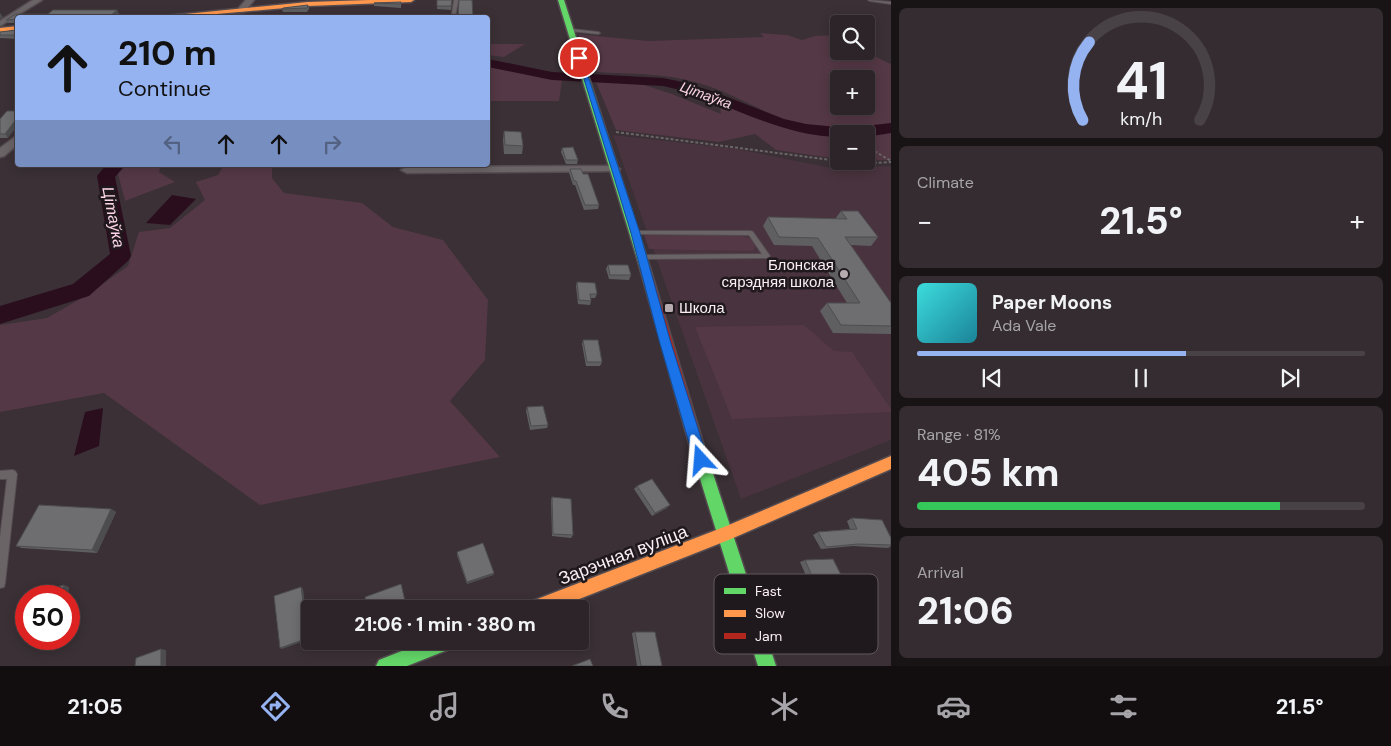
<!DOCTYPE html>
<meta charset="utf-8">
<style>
body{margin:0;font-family:"DM Sans",sans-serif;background:#342c30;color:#f1f3f6;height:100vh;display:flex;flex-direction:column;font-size:19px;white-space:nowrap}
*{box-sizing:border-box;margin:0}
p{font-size:16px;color:#a6a4a8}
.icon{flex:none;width:28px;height:28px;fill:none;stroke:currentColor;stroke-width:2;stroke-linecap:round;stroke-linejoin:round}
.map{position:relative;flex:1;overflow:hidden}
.side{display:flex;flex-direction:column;gap:8px;padding:8px;background:#181416;width:500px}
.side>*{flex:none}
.top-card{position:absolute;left:15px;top:15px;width:475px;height:152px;border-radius:5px;box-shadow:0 2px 12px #0003,0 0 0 1px #484145;background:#95b2f1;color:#111;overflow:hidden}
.controls{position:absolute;left:830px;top:15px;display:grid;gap:10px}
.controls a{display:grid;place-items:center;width:45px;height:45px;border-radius:5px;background:#2c2428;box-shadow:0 2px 12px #0003,0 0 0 1px #484145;font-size:25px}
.speed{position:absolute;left:15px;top:585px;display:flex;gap:10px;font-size:25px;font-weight:700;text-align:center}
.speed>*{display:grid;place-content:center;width:65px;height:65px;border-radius:50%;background:#2c2428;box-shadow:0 2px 12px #0003,0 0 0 1px #484145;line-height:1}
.speed .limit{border:8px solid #d22;background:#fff;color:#111}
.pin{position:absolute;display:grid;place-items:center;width:42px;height:42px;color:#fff;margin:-21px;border:2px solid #fff;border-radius:50%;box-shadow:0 1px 5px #0007}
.me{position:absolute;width:55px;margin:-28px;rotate:341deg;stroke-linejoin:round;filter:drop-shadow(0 0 4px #0008)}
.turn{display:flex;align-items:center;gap:18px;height:105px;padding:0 20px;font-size:22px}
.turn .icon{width:65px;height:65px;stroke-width:2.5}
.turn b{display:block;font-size:35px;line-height:42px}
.lanes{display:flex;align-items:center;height:48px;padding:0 20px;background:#0003;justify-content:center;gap:25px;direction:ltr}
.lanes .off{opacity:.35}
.big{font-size:38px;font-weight:800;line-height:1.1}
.side .widget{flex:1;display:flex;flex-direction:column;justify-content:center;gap:8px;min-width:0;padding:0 18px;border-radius:8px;background:#342c30}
.side .dial{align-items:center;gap:0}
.dial svg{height:130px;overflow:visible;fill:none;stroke:#484145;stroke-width:7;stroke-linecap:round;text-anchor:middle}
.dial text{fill:#f1f3f6;stroke:none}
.song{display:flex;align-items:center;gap:15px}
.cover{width:60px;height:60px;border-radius:8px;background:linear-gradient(135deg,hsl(180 70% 55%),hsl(190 70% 35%))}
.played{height:5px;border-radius:2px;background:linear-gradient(90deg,#95b2f1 60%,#484145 60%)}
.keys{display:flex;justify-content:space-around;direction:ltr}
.heat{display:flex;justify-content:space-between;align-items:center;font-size:28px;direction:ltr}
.charge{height:8px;border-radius:4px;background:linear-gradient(90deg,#34c759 81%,#484145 0)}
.trip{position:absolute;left:301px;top:600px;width:288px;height:50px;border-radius:5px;background:#2c2428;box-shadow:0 2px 12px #0003,0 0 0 1px #484145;font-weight:800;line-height:50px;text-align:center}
.tab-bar{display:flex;height:80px;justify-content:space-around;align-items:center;background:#120e10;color:#a6a4a8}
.tab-bar .icon{width:35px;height:35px}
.tab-bar .current{color:#95b2f1}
.tab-bar b{font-size:22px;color:#f1f3f6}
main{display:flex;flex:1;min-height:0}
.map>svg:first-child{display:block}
</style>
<main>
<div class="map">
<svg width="891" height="666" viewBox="0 0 891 666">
<rect width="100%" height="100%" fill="#3a3035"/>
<!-- built -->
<path fill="#49333e" d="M613 135 737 149 831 168 891 166V440L741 499Z"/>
<!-- green -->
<path fill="#543845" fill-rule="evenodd" d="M760 33 787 35 802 40 815 36 839 35V51H863L891 64V125C863 130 832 132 804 126 769 117 735 93 698 83 666 73 630 74 597 72L583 40 577 34 648 41 764 37ZM839 79H866V106H839Z
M488 44H525L504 57 488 55Z
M488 67 562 80 559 101H488Z
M595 80 635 82 672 94 721 114 719 101 754 117 802 131 839 137V159L776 150 755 134 719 142 616 130Z
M891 132V160L851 161H866V135Z
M126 165H161L159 172 175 182 125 201 118 174Z
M224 165H272V178L284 193 362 203 393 227 443 240 488 300 485 360 450 401 500 457 260 505 104 393 0 412V325L47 318 87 295 128 266 139 232 170 228 205 200 196 182 218 175Z
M644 235 742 236 751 239 755 246 754 250 750 251 649 249Z
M804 325 834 351 852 352 891 409V412L732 419 695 327Z"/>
<!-- water -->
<path fill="#2b0e1e" d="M172 195 196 199 170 225 146 223Z
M103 408 99 446 74 456 85 412Z"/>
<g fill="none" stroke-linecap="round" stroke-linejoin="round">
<!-- river -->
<path fill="#2b0e1e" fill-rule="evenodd" d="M488 59 552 72 663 78 678 81 712 91 784 119 806 124 848 128 891 123V133L866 137V134H839V137C780 136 731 104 676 89L663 86 552 80 488 67Z
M106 165H125L115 177 131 256 128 261 89 296 0 324V306L73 284 110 254 97 176Z"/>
<defs>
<path id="lane" d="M454 0H458L456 13 454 14 452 13Z
M868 0 891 2V4L870 1Z
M571 29 598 32 600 33 598 34 570 31 569 30Z
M635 231H751L753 232 770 256 767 258 642 259 639 257 642 255 762 254 749 235 633 234 632 233Z
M12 470 15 471 17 474 5 583 4 587 0 588V538L7 479H0V471Z"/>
<path id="street" d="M33 0H42L0 26V21Z
M246 0H254L244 12H238L237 10Z
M18 135V144L4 156 0 157V148Z
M614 166 620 169 618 171 407 173 401 170 407 167Z"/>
<path id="fast" d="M558 0H564L650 268 649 271H641L640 268Z
M696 437 701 439 703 443 776 666H758L689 443 691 439Z
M427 641H457L455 647 407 666H376L379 660Z"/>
<path id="slow" d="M369 0H414L411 2 308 6 172 18H145L308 2Z
M18 26V30L0 32V28Z
M891 456V469L731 539 554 609H525L527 603 724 527Z"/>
<path id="jam" d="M645 264 650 268 703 443 701 447 696 449 691 447 689 443 640 268Z"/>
</defs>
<!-- lane casing -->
<use href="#lane" stroke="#544c51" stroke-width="2"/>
<!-- street casing -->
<use href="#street" stroke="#544c51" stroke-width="3"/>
<!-- fast casing -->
<use href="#fast" stroke="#544c51" stroke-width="3"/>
<!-- slow casing -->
<use href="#slow" stroke="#544c51" stroke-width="3"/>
<!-- jam casing -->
<use href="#jam" stroke="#544c51" stroke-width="3"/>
<!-- path -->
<path stroke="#6a6567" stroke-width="2" stroke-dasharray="3 2" stroke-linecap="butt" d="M616 132 839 161
M866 146 891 161
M839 161 858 164 891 162"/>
<!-- lane -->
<use href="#lane" fill="#6b6467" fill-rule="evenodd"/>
<!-- street -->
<use href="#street" fill="#6b6467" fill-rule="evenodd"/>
<!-- fast -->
<use href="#fast" fill="#63d668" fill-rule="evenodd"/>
<!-- slow -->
<use href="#slow" fill="#ff974d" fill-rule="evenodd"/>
<!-- jam -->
<use href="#jam" fill="#b3261e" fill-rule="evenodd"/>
</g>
<!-- wall -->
<path fill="#5f5f61" d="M437 0H452L451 10 437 9Z
M401 2V8L374 6V3Z
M308 5 309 9 307 12H283L282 9Z
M53 10H117L119 14 114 18H18V39L0 38V32L17 30V23H8L6 20 16 14H48Z
M0 119 8 138H0Z
M504 131 523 146 522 154H504L503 140Z
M562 148 578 160 577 164H566L561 152Z
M570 169 583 174 599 205 598 209 584 210 575 185H573L569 173Z
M841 211 878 237 871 246 851 245 891 303V334L833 333 820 311 827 303H847L812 246 774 245 763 226 768 217 835 219Z
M608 265 631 275 629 280 609 279 606 269Z
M577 282 597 294 595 298H591V301L590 305 578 304 576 286Z
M583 340 602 362 600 366H586L582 344Z
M527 407 548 425 547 428 530 430 526 411Z
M637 486 667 508 652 516 634 489Z
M552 497 573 535 571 538 552 536 551 500Z
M111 509 116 512 97 553 22 548 16 546Z
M852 518 891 538V546L888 548 853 546 821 549 813 535 818 532 850 529 847 521Z
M457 552 494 573 493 575 467 584 457 555Z
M805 560 842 577 836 579H831L840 598 834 600H817L800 562Z
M635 632 662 666H637L632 633Z"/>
<!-- shaded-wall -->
<path fill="#4d4d4f" d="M117 10 119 14 114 18H108Z
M0 13 3 17 0 19Z
M18 117V125L8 138 5 134Z
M670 505 667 508 652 516 655 513Z
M111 509 116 512 97 553 92 550Z
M494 573 493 575 467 584V582Z
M401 584 406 606 400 609H395Z
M64 585 69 587 68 596H62Z
M301 587 303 589 310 639 282 649 280 648Z
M161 649 166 650V666H161Z"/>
<!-- building -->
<path fill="#6e6e71" stroke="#4d4d4f" d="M437 0H452L451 6H437Z
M459 0H472L473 18H458Z
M401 2 400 4 374 3Z
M308 5 307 8 282 9 283 8Z
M53 10H117L108 18H18V35H0V32L17 30V19L6 20 16 14H48Z
M211 15H226L224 18H208Z
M7 111H18V117L5 134H0V119Z
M504 131 521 132 523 146 505 145Z
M573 147 578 160H566L562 148Z
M570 169H581L583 174H588L599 205H585L576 181H574Z
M841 211H858L878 237H845L891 303V326L841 325 827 303H860L818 238 779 237 768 217 847 219Z
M608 265H628L631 275H610Z
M577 282 595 283 597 294H590L591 301 579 300Z
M583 340H598L602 362H587Z
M543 406 548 425 531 426 527 407Z
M652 479 670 505 655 513 637 486Z
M552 497 571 499 573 535 553 534Z
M39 505 111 509 92 550 16 546Z
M852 518 882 520 891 538V545L858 544 826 547 818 532 857 529Z
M483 543 494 573 467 582 457 552Z
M833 559 842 577 831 578 840 598 822 599 805 560Z
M401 584 406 605 395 609H368L365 597Z
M64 585 62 596H31V594Z
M301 587 308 638 280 648 274 596Z
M635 632H655L662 666H641Z
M161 649V666H135L136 658Z
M590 659 593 666H572Z"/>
<!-- route -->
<path fill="#1a73e8" stroke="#114b97" d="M577 56 582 58 640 233 670 340 708 460 706 464 701 466 696 464 694 460 659 340 631 233Z"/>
<!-- markers -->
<g fill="#b6acb0" stroke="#1f181c" stroke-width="2">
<circle cx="844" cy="274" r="5"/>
<rect x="664" y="303" width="10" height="10" rx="2.5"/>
</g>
<g text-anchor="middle" stroke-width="5" stroke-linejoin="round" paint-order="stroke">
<!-- far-water labels -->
<g font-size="14" font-style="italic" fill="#fed5e8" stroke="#1f181c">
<text transform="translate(706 95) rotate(20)" y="5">Цітаўка</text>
</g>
<!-- poi labels -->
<g font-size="15" fill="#f9eef3" stroke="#1f181c" text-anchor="end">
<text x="834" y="270">Блонская<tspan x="834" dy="17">сярэдняя школа</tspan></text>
<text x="679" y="313" text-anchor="start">Школа</text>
</g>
<!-- water labels -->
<g font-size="16" font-style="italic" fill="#fed5e8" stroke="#1f181c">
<text transform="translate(114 217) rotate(79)" y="6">Цітаўка</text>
</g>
<!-- near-street labels -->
<g font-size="18" fill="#f9eef3" stroke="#1f181c">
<text transform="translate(623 555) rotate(-21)" y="6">Зарэчная вуліца</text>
</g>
</g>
<!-- legend -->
<rect x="714" y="574" width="164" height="80" rx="8" fill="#1f181c" stroke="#60585c" stroke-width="1"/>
<rect x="724" y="588" width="22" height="6" fill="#63d668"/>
<rect x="724" y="610" width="22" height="7" fill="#ff974d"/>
<rect x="724" y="633" width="22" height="6" fill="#b3261e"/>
<g font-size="14" fill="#f9eef3">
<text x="755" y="596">Fast</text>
<text x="755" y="618">Slow</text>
<text x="755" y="641">Jam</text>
</g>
</svg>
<div class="controls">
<a><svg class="icon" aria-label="search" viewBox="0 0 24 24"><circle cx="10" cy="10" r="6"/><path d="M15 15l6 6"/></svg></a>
<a>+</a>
<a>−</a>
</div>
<div class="speed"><div class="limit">50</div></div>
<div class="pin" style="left:579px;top:58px;background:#d93025"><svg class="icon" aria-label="arrive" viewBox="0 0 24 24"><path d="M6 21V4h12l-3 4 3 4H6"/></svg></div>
<svg class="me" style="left:701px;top:460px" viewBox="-20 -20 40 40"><path d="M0-17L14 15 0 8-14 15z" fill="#1a73e8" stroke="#fff" stroke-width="4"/></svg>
<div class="trip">21:06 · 1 min · 380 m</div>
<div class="top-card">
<div class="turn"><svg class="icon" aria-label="ahead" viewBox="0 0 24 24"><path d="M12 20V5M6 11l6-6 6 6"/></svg><div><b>210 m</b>Continue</div></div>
<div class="lanes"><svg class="icon off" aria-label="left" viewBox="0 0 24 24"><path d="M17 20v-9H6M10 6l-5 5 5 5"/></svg><svg class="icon" aria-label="ahead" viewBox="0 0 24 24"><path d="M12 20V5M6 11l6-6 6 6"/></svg><svg class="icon" aria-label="ahead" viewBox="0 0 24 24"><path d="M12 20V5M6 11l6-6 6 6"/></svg><svg class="icon off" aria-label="right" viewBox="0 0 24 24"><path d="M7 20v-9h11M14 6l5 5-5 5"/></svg></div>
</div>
</div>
<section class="side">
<div class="widget dial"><svg viewBox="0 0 100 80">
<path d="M14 69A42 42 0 1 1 86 69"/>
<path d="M14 69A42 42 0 0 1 18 21" stroke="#95b2f1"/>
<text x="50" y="56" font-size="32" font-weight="700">41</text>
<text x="50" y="72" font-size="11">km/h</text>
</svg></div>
<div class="widget"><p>Climate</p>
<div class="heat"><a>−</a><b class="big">21.5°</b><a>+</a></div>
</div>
<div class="widget">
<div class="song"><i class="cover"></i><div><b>Paper Moons</b><p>Ada Vale</p></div></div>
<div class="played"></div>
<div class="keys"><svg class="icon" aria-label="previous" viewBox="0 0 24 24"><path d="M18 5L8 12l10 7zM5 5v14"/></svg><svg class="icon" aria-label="pause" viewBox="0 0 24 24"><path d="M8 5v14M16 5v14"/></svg><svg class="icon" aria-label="next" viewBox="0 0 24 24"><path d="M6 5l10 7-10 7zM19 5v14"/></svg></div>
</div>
<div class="widget"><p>Range · 81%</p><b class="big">405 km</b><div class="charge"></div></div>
<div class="widget"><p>Arrival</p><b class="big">21:06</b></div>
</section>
</main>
<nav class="tab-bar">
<b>21:05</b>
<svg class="icon current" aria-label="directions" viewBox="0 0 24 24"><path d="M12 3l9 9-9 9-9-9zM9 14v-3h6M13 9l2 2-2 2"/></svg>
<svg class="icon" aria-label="music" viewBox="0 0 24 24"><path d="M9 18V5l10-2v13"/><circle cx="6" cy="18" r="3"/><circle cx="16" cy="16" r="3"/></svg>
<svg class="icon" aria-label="phone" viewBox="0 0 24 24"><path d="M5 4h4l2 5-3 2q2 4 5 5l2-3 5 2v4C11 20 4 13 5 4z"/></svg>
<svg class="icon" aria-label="climate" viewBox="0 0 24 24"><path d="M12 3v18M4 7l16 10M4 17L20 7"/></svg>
<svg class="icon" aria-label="car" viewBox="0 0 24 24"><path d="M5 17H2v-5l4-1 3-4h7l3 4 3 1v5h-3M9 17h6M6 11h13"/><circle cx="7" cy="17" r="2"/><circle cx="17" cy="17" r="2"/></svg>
<svg class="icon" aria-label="filters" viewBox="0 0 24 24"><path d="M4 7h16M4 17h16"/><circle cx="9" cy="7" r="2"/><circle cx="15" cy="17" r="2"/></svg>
<b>21.5°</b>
</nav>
